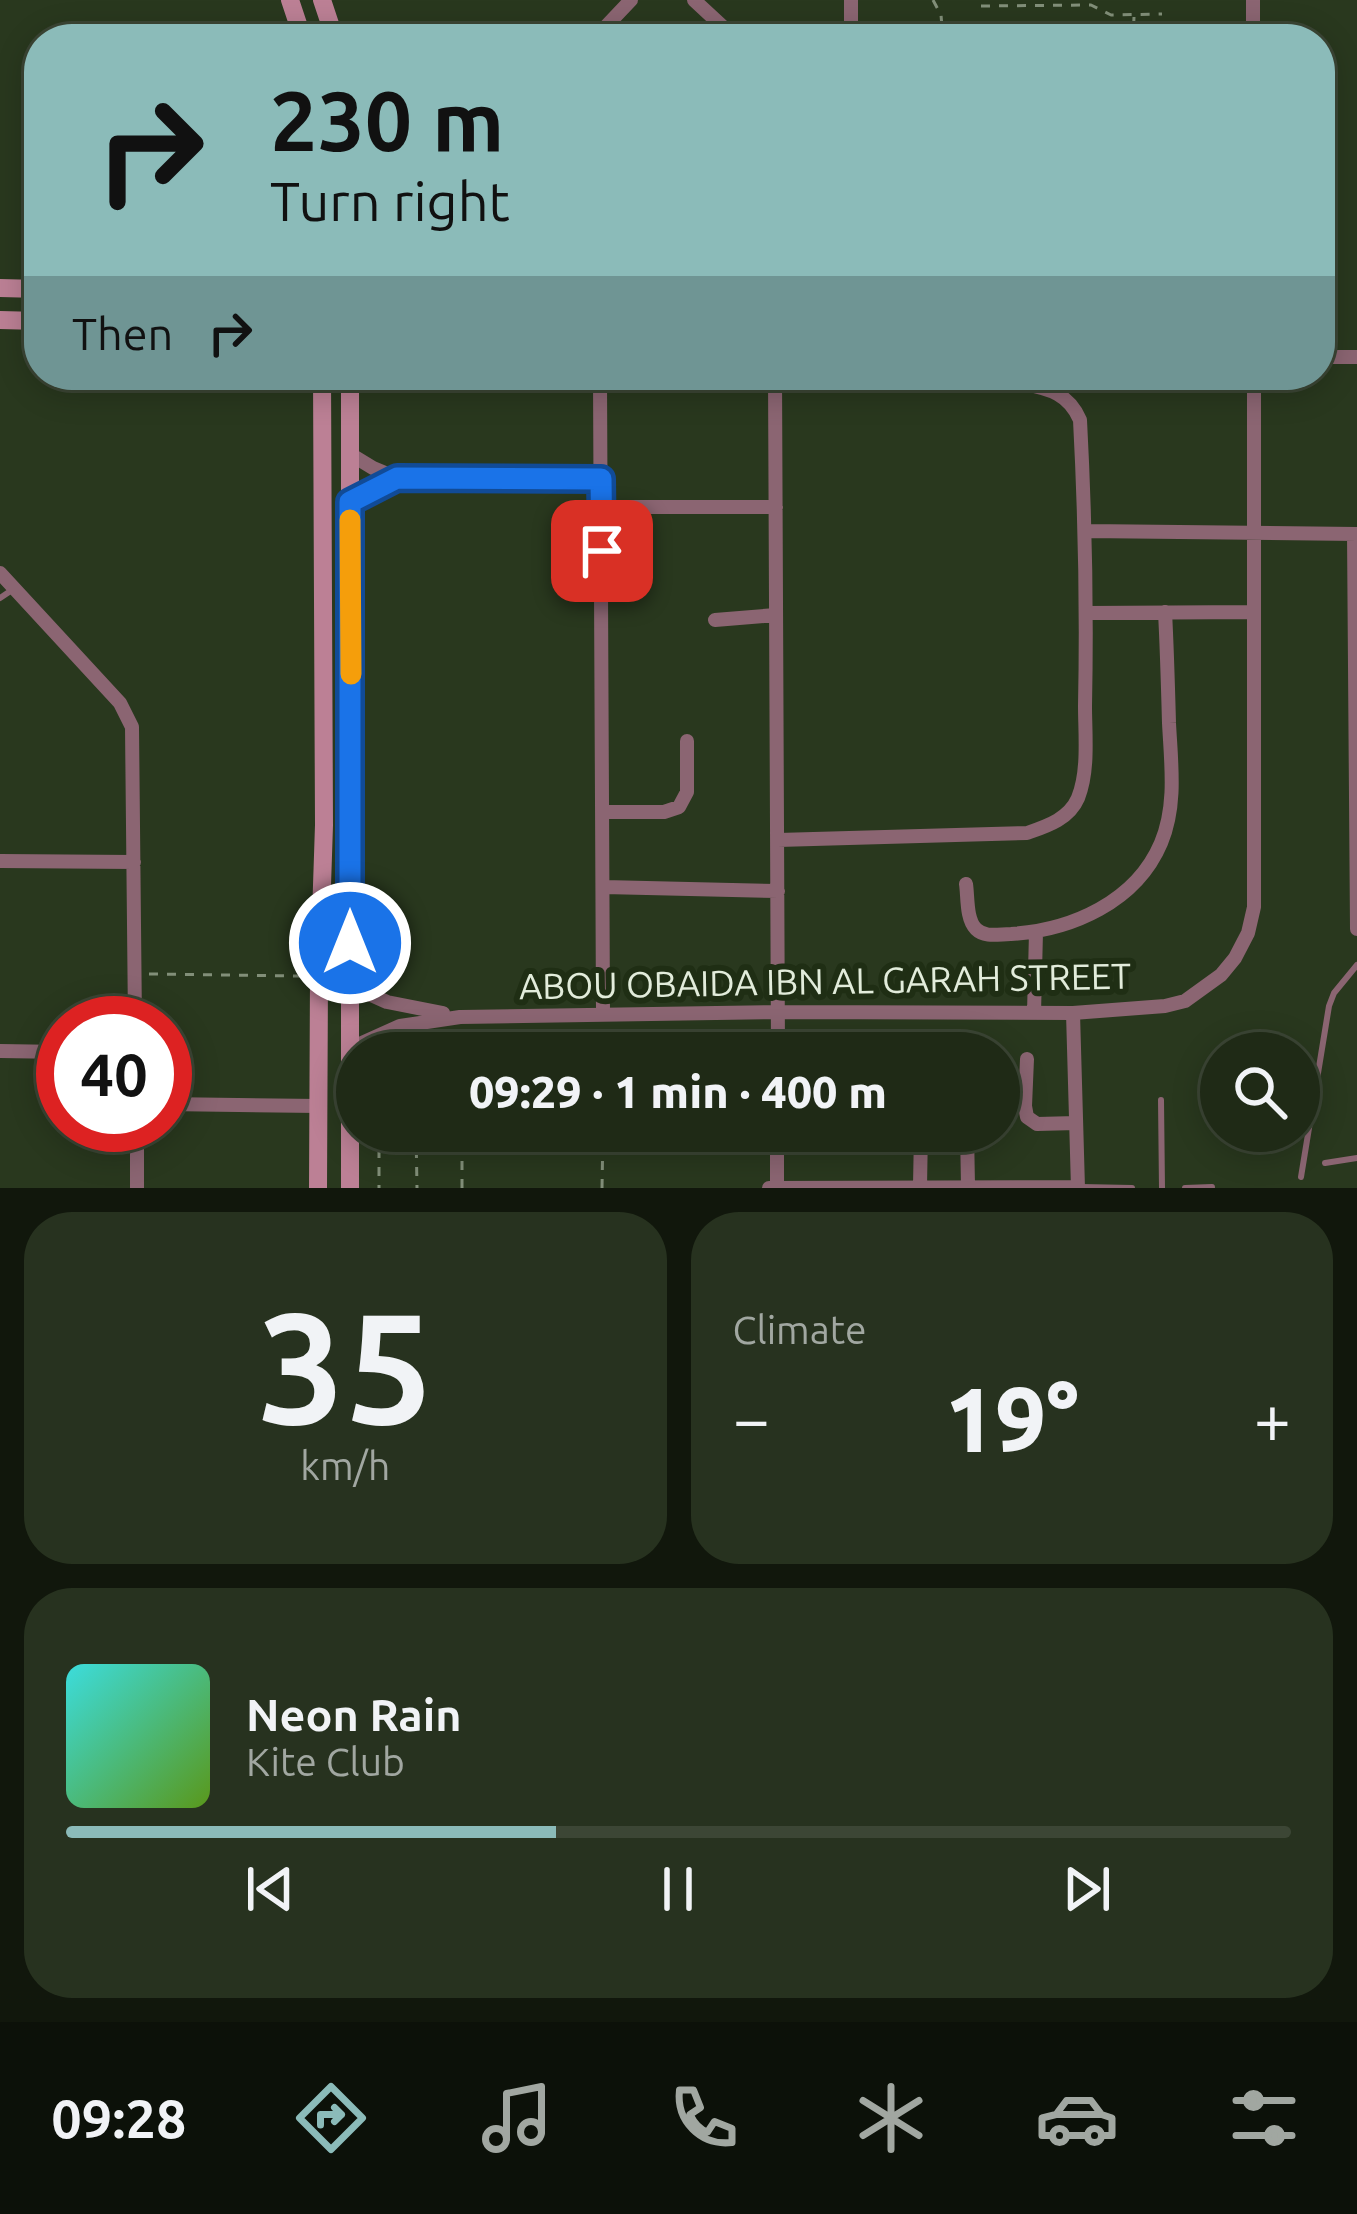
<!DOCTYPE html>
<meta charset="utf-8">
<style>
body{margin:0;font-family:Ubuntu,sans-serif;background:#27321f;color:#f1f3f6;height:100vh;display:flex;flex-direction:column;font-size:45px;white-space:nowrap}
*{box-sizing:border-box;margin:0}
p{font-size:39px;color:#a1a7a1}
.icon{flex:none;width:66px;height:66px;fill:none;stroke:currentColor;stroke-width:2;stroke-linecap:round;stroke-linejoin:round}
.map{position:relative;height:1188px;overflow:hidden}
.side{display:flex;flex-direction:column;gap:24px;padding:24px;background:#11170c;flex:1}
.side>*{flex:none}
.banner{position:absolute;left:24px;top:24px;width:1311px;height:366px;border-radius:48px;box-shadow:0 6px 30px #0003,0 0 0 3px #3c4635;background:#8bbbb9;color:#111;overflow:hidden}
.tools{position:absolute;left:1200px;top:1032px;display:grid;gap:24px}
.tools a{display:grid;place-items:center;width:120px;height:120px;border-radius:50%;background:#1f2a16;box-shadow:0 6px 30px #0003,0 0 0 3px #3c4635;font-size:60px}
.speed{position:absolute;left:36px;top:996px;display:flex;gap:24px;font-size:60px;font-weight:700;text-align:center}
.speed>*{display:grid;place-content:center;width:156px;height:156px;border-radius:50%;background:#1f2a16;box-shadow:0 6px 30px #0003,0 0 0 3px #3c4635;line-height:1}
.speed .limit{border:18px solid #d22;background:#fff;color:#111}
.pin{position:absolute;display:grid;place-items:center;width:102px;height:102px;color:#fff;margin:-51px;border-radius:24px;box-shadow:0 6px 18px #0006}
.me{position:absolute;width:132px;margin:-66px;rotate:0deg;stroke-linejoin:round;filter:drop-shadow(0 0 9px #0008)}
.turn{display:flex;align-items:center;gap:42px;height:252px;padding:0 48px;font-size:54px}
.turn .icon{width:156px;height:156px;stroke-width:2.5}
.turn b{display:block;font-size:84px;line-height:102px}
.then{display:flex;align-items:center;height:114px;padding:0 48px;background:#0003;gap:24px;font-size:45px}
.big{font-size:90px;font-weight:800;line-height:1.1}
.side .tile{flex:1;display:flex;flex-direction:column;justify-content:center;gap:18px;min-width:0;padding:0 42px;border-radius:48px;background:#27321f}
.side .dial{align-items:center;gap:0}
.dial b{font-size:156px;line-height:1}
.song{display:flex;align-items:center;gap:36px}
.cover{width:144px;height:144px;border-radius:18px;background:linear-gradient(135deg,hsl(180 70% 55%),hsl(90 70% 35%))}
.played{height:12px;border-radius:6px;background:linear-gradient(90deg,#8bbbb9 40%,#3c4635 40%)}
.keys{display:flex;justify-content:space-around;direction:ltr}
.heat{display:flex;justify-content:space-between;align-items:center;font-size:66px;direction:ltr}
.side .tiles{flex:1;display:grid;gap:24px;grid-template-columns:1fr 1fr}
.tile:last-child{grid-column:span 2}
.trip{position:absolute;left:336px;top:1032px;width:684px;height:120px;border-radius:60px;background:#1f2a16;box-shadow:0 6px 30px #0003,0 0 0 3px #3c4635;font-weight:800;line-height:120px;text-align:center}
.menu{display:flex;height:192px;justify-content:space-around;align-items:center;background:#0c1109;color:#a1a7a1}
.menu .icon{width:84px;height:84px}
.menu .selected{color:#8bbbb9}
.menu b{font-size:54px;color:#f1f3f6}
.map>svg:first-child{display:block}
</style>
<div class="map">
<svg width="1357" height="1188" viewBox="0 0 1357 1188">
<rect width="100%" height="100%" fill="#29381e"/>
<g fill="none" stroke-linecap="round" stroke-linejoin="round">
<!-- path -->
<path stroke="#828f79" stroke-width="3" stroke-dasharray="9 9" stroke-linecap="butt" d="M933 0 941 15 943 39
M981 6 1091 5 1111 15 1162 14
M1133 39 1134 17
M149 974 301 976
M414 1044V1053
M462 1053V1045
M627 1053V1039
M379 1131V1188
M416 1131 417 1188
M500 1135V1131
M624 1140 682 1143
M462 1188V1131
M602 1188 603 1131"/>
<!-- lane -->
<path stroke="#8b6572" stroke-width="6" d="M0 598 12 590
M1161 1100 1162 1188
M1325 1163 1357 1158
M1301 1177 1329 1006 1334 993 1357 965
M1081 1187 1132 1188
M1185 1188 1212 1187"/>
<!-- street -->
<path stroke="#8b6572" stroke-width="14" d="M694 0 736 39
M491 30 501 39
M594 39 631 0
M851 39V0
M1253 39V0
M1320 357H1357
M483 375 499 380 1024 384C1050 389 1069 394 1080 420 1085 515 1087 610 1085 706 1085 734 1089 771 1078 798 1069 819 1047 826 1027 833L778 840
M775 375 778 1053
M600 380 603 1013
M350 454 373 468 397 478 601 479
M350 502 397 478
M601 507H776
M1087 531 1357 534
M1354 534 1357 929
M0 573 120 703 132 727 135 1023
M1087 613 1254 612
M715 620 776 615
M604 812H664L679 807 687 792V741
M0 861 134 862
M966 884C968 897 966 919 976 929 985 938 999 934 1011 934 1072 930 1136 902 1161 843 1177 805 1171 763 1169 723 1168 686 1167 649 1165 612
M604 887 778 891
M349 985 387 1002 443 1013
M1034 1013 1036 932
M1073 1013 1078 1188
M351 1048 400 1026 460 1017 779 1012 1073 1013 1165 1006 1185 1001 1221 975 1235 958 1248 933 1254 907V375
M0 1051 63 1052
M1027 1059 1025 1106 1027 1117 1037 1124 1076 1123
M165 1104 319 1106
M137 1125V1188
M967 1131 968 1186
M920 1186 921 1131
M769 1188 1078 1187
M777 1188V1131"/>
<!-- secondary -->
<path stroke="#bc8095" stroke-width="18" d="M290 0 303 39
M322 0 335 39
M0 288 39 289
M0 320 39 321
M318 1188 319 976 324 825 322 375
M350 1188V375"/>
</g>
<g fill="none" stroke-linecap="round" stroke-linejoin="round">
<defs>
<path id="route" d="M350 943V502L397 478 601 479 602 551"/>
</defs>
<!-- route casing -->
<use href="#route" stroke="#114b97" stroke-width="30"/>
<!-- route -->
<use href="#route" stroke="#1a73e8" stroke-width="21"/>
<!-- slow -->
<path stroke="#f59e0b" stroke-width="21" d="M350 520 351 674"/>
</g>
<g text-anchor="middle" stroke-width="12" stroke-linejoin="round" paint-order="stroke">
<!-- street labels -->
<g font-size="36" fill="#e2ecdb" stroke="#1f2e14">
<text transform="translate(825 981) rotate(-1)" y="13">ABOU OBAIDA IBN AL GARAH STREET</text>
</g>
</g>
</svg>
<div class="tools">
<a><svg class="icon" aria-label="search" viewBox="0 0 24 24"><circle cx="10" cy="10" r="6"/><path d="M15 15l6 6"/></svg></a>
</div>
<div class="speed"><div class="limit">40</div></div>
<div class="pin" style="left:602px;top:551px;background:#d93025"><svg class="icon" aria-label="arrive" viewBox="0 0 24 24"><path d="M6 21V4h12l-3 4 3 4H6"/></svg></div>
<svg class="me" style="left:350px;top:943px" viewBox="-20 -20 40 40"><circle r="17" fill="#1a73e8" stroke="#fff" stroke-width="3"/><path d="M0-11L8 9 0 5-8 9z" fill="#fff"/></svg>
<div class="trip">09:29 · 1 min · 400 m</div>
<div class="banner">
<div class="turn"><svg class="icon" aria-label="right" viewBox="0 0 24 24"><path d="M7 20v-9h11M14 6l5 5-5 5"/></svg><div><b>230 m</b>Turn right</div></div>
<div class="then">Then<svg class="icon" aria-label="right" viewBox="0 0 24 24"><path d="M7 20v-9h11M14 6l5 5-5 5"/></svg></div>
</div>
</div>
<section class="side">
<div class="tiles">
<div class="tile dial"><b>35</b><p>km/h</p></div>
<div class="tile"><p>Climate</p>
<div class="heat"><a>−</a><b class="big">19°</b><a>+</a></div>
</div>
<div class="tile">
<div class="song"><i class="cover"></i><div><b>Neon Rain</b><p>Kite Club</p></div></div>
<div class="played"></div>
<div class="keys"><svg class="icon" aria-label="previous" viewBox="0 0 24 24"><path d="M18 5L8 12l10 7zM5 5v14"/></svg><svg class="icon" aria-label="pause" viewBox="0 0 24 24"><path d="M8 5v14M16 5v14"/></svg><svg class="icon" aria-label="next" viewBox="0 0 24 24"><path d="M6 5l10 7-10 7zM19 5v14"/></svg></div>
</div>
</div>
</section>
<nav class="menu">
<b>09:28</b>
<svg class="icon selected" aria-label="directions" viewBox="0 0 24 24"><path d="M12 3l9 9-9 9-9-9zM9 14v-3h6M13 9l2 2-2 2"/></svg>
<svg class="icon" aria-label="music" viewBox="0 0 24 24"><path d="M9 18V5l10-2v13"/><circle cx="6" cy="18" r="3"/><circle cx="16" cy="16" r="3"/></svg>
<svg class="icon" aria-label="phone" viewBox="0 0 24 24"><path d="M5 4h4l2 5-3 2q2 4 5 5l2-3 5 2v4C11 20 4 13 5 4z"/></svg>
<svg class="icon" aria-label="climate" viewBox="0 0 24 24"><path d="M12 3v18M4 7l16 10M4 17L20 7"/></svg>
<svg class="icon" aria-label="car" viewBox="0 0 24 24"><path d="M5 17H2v-5l4-1 3-4h7l3 4 3 1v5h-3M9 17h6M6 11h13"/><circle cx="7" cy="17" r="2"/><circle cx="17" cy="17" r="2"/></svg>
<svg class="icon" aria-label="filters" viewBox="0 0 24 24"><path d="M4 7h16M4 17h16"/><circle cx="9" cy="7" r="2"/><circle cx="15" cy="17" r="2"/></svg>
</nav>
